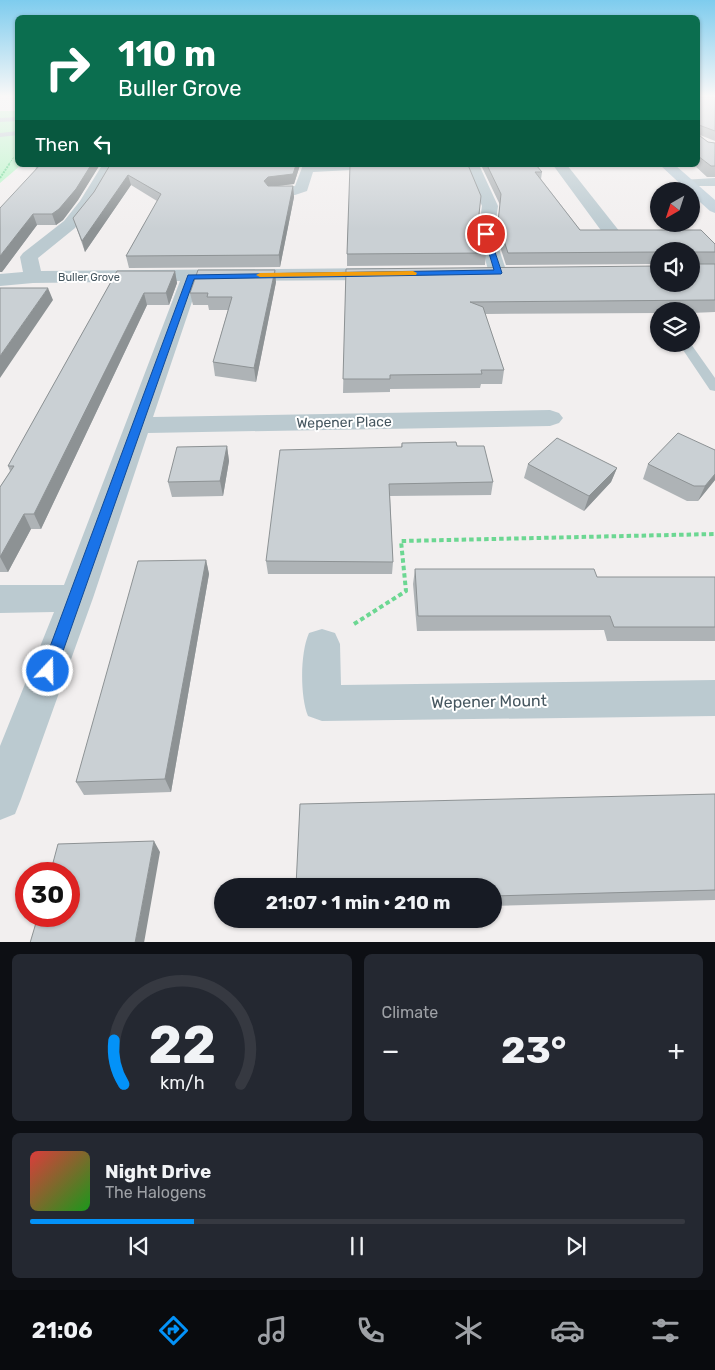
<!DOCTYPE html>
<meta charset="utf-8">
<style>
body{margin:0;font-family:Rubik,sans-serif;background:#242831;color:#f1f3f6;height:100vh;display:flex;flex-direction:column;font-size:19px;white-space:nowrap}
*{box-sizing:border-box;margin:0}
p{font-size:16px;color:#9ea1a6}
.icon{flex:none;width:28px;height:28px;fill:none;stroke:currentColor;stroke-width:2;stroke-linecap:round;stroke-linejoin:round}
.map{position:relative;height:942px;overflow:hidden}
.panel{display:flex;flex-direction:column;gap:12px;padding:12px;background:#0d0f14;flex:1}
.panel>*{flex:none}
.banner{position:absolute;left:15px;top:15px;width:685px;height:152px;border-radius:8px;box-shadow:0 1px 4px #0004;background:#0b6e4f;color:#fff;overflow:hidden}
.needle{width:32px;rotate:219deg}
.controls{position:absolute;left:650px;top:182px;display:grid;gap:10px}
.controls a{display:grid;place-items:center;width:50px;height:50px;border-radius:50%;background:#171b24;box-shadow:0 1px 4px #0004;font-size:25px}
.speed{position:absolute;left:15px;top:862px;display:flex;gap:10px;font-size:25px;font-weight:700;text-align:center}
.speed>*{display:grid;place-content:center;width:65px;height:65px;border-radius:50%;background:#171b24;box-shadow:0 1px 4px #0004;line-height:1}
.speed .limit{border:8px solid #d22;background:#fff;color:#111}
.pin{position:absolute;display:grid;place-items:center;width:42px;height:42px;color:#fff;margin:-21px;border:2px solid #fff;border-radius:50%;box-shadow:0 1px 5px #0007}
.me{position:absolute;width:55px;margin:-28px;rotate:21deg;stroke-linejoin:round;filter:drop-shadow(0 0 4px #0008)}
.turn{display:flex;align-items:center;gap:18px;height:105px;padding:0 20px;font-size:22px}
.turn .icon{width:65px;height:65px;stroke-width:2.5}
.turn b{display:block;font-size:35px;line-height:42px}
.then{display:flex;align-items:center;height:48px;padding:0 20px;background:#0003;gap:10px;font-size:19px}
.big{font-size:38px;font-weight:700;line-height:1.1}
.panel .card{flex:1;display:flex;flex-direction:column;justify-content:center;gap:8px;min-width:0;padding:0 18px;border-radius:8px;background:#242831}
.panel .dial{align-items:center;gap:0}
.dial svg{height:130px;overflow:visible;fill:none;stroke:#363941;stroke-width:7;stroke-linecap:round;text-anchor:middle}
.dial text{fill:#f1f3f6;stroke:none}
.song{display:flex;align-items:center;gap:15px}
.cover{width:60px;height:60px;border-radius:8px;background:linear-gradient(135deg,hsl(0 70% 55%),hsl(120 70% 35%))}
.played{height:5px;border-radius:2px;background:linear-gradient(90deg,#0392f8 25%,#363941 25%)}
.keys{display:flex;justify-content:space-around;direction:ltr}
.heat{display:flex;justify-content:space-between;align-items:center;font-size:28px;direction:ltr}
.panel .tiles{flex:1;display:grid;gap:12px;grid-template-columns:1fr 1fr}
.card:last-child{grid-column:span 2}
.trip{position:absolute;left:214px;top:878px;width:288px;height:50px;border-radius:25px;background:#171b24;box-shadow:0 1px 4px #0004;font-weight:700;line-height:50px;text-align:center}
.tabs{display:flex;height:80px;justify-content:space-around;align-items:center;background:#090b0e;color:#9ea1a6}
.tabs .icon{width:35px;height:35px}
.tabs .selected{color:#0392f8}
.tabs b{font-size:22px;color:#f1f3f6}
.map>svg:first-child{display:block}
</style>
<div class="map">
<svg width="715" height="943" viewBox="0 0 715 943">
<rect width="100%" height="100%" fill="#f2efef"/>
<!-- green -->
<path fill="#b8f5c7" d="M0 111H17L18 165H21L0 183Z"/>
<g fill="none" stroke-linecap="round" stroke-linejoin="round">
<!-- path-far2 -->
<path stroke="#6cd792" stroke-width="1" stroke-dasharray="2 1" stroke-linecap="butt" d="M9 164 14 157"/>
<!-- path-far1 -->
<path stroke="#6cd792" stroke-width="2" stroke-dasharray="2 1" stroke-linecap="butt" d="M0 178 10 163"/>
<!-- path -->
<path stroke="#6cd792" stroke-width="4" stroke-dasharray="4.5 3" stroke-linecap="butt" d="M354 624 406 591 401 541 715 534"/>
<!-- service -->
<path fill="#bbcad0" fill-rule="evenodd" d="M18 117V121L0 122V118Z
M18 131V135L0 137V133Z
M679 344H691L715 378V391L710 390Z"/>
<!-- minor -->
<path fill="#bbcad0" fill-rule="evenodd" d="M303 165H377L370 169 313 172 307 191 295 195H269L267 192 269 189 295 186Z
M465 165H479L498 206 494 234 507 273 504 277 498 278 492 277 489 273 478 234 482 206Z
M553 165H567L620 232 622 236 620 240H608Z
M106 166 113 170 95 202 75 228 38 258 41 271 383 268 389 270 392 274 389 278 383 280 199 281 153 417 550 410 559 413 563 418 559 423 550 426 148 433 93 598 21 799 15 814 0 820V746L54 612 0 613V585H64L180 281 33 283 0 286V274L23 272 20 257 23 253 64 221 80 201 101 167Z
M715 178V186H682L680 183 682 180Z
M322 629 335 633 340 644 341 685 715 680V716L322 721 308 716C300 696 300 653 309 633Z"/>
<!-- secondary -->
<path fill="#bdced8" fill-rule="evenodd" d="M660 165H675L715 200V213L710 211 691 194V191H688Z"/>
</g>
<!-- wall -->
<path fill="#aeb3b6" d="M698 97H715V141L700 135V136L708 142 715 143V177H707L694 165H698Z
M35 165H104L99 166 78 200 63 220 56 225H37L2 272 36 168Z
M108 165H300L294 184 276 186H293L294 197 280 267 129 268 126 256 157 201 131 185 85 252 73 218 94 192 109 166Z
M481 165H536L542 172 541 179 580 230 715 244V264H694H715V312L691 313V311H659V313L485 314 504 370 502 384H481L480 388 390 389V392L343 393 346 269 659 284 691 251H659V264L506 265 496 234 500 205Z
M478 224 486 253 485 265 347 266V254Z
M117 271H175L177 283 169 305H147L41 529H31L8 572H0V487L10 471 8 466Z
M276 282 256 382 215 376 213 362 228 310H209L208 305H193L190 293Z
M402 443 457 446 493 482 491 495 390 496 393 562 392 574H268L266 561 401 447Z
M227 446 229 461 223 496 172 497 168 482Z
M715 450V480L698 501H687L643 479 648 464Z
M528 464 617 468 611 482 584 511 524 478Z
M206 560 209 574 171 792 84 795 76 782Z
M415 569 597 577H715V641H607L604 630 417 631 413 584Z
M715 794V900L492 906V886Z"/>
<!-- shaded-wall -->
<path fill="#8d9294" d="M91 165H104L99 166 78 200 63 220 56 225 52 214Z
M296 165H300L294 184 269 187 264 181 268 177Z
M128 175 131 185 85 252 82 241Z
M293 186 294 197 280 267 279 255Z
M33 214 37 225 2 272H0V256Z
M275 270 276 282 256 382 254 368Z
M175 271 177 283 169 305 166 293Z
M48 288 53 300 0 378V356Z
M144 293 147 305 41 529 34 514Z
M227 446 229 461 223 496 220 481Z
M617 468 611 482 584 511 589 496Z
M715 474V480L698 501 705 486Z
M24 514 31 529 8 572 0 557Z
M206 560 209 574 171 792 165 779Z
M154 841 160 852 144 943H135Z"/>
<!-- building -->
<path fill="#cad0d4" stroke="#8d9294" d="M698 97H715V131L699 125 700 136 708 142 715 143V166H711L698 156Z
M40 165H91L76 189 59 209 52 214H33L0 256V208Z
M110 165H296L293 174 268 177 264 181 268 186H293L279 255 126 256 161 194 128 175 82 241 73 218 94 192Z
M350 165H468L481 196 478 223 486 253 347 254Z
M487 165H536L542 172H535L580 230H701L715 244V252H694V264H715V300L470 302 483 307 504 370H481L482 374 390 375V379H343L346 269 659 266V284H691V251H659V252L508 253 498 222 501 194Z
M198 270H275L254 368 213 362 232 297H207L208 293H190Z
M117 271H175L166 293H144L34 514H24L0 557V487L14 466H8Z
M0 288H48L0 356Z
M678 433 715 450V474L705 486H694L648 464Z
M557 438 617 468 589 496 528 464Z
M456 442 457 446H484L493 482 389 484 393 562 266 561 280 450 402 447V443Z
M227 446 220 481 168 482 177 447Z
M206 560 165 779 76 782 138 561Z
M415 569H594L597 577H715V627H614L610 616H418Z
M715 794V890L492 896V886H296L300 804Z
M154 841 135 943H30L38 916H69V874H50L58 844Z"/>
<!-- sky -->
<linearGradient id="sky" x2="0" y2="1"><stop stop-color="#7eccee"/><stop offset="0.42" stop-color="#f9f8f8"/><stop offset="1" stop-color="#f9f8f8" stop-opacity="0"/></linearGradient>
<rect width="715" height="229" fill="url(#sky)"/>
<!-- route -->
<path fill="#1a73e8" stroke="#114b97" d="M483 233 489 234 502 273 501 274 194 279 56 671 54 676 48 678 43 676 41 671 188 275 494 270Z"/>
<!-- slow -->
<path fill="#f59e0b" d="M413 271 417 273 416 275 260 277 256 275 260 273Z"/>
<g text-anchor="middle" stroke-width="4" stroke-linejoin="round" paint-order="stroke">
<!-- far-street labels -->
<g font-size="11" fill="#45565f" stroke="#fff">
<text x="89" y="281">Buller Grove</text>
</g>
<!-- street labels -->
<g font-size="14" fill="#45565f" stroke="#fff">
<text transform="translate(344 422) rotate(-1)" y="5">Wepener Place</text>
</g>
<!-- near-street labels -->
<g font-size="16" fill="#45565f" stroke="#fff">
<text transform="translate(489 701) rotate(-1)" y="6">Wepener Mount</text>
</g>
</g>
</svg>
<div class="controls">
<a><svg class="needle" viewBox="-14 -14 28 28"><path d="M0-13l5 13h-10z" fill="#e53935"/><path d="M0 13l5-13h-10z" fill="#9ea1a6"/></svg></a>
<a><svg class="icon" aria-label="sound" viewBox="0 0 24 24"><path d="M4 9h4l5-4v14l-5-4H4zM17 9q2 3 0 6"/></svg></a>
<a><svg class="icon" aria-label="layers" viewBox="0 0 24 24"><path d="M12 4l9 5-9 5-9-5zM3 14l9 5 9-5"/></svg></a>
</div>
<div class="speed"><div class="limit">30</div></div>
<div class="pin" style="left:486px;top:234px;background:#d93025"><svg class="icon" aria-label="arrive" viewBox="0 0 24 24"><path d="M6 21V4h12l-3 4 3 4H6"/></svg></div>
<svg class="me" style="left:48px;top:671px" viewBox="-20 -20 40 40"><circle r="17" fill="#1a73e8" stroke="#fff" stroke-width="3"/><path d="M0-11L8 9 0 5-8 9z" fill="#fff"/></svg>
<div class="trip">21:07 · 1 min · 210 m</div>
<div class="banner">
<div class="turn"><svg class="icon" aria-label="right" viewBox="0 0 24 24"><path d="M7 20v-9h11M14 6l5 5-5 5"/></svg><div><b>110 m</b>Buller Grove</div></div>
<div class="then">Then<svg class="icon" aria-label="left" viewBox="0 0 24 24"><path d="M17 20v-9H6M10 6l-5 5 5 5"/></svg></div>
</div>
</div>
<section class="panel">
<div class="tiles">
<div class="card dial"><svg viewBox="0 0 100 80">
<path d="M14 69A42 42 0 1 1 86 69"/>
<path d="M14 69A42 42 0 0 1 8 42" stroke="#0392f8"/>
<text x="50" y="56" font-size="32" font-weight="700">22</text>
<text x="50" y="72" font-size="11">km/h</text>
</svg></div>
<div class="card"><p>Climate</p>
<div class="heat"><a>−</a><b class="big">23°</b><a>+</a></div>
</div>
<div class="card">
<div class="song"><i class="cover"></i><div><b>Night Drive</b><p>The Halogens</p></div></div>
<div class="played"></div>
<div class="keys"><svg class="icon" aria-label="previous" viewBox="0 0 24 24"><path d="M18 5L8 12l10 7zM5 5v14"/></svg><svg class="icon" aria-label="pause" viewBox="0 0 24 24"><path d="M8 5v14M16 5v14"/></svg><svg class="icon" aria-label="next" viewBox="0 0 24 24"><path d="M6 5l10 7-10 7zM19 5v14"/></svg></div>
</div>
</div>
</section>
<nav class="tabs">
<b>21:06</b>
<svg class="icon selected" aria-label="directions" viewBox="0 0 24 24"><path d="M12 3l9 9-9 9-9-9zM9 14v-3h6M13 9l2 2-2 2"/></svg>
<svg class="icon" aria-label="music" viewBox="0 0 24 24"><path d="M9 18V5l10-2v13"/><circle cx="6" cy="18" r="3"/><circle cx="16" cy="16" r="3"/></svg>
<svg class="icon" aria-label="phone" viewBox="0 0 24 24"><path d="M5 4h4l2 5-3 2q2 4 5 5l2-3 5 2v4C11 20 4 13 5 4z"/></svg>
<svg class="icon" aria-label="climate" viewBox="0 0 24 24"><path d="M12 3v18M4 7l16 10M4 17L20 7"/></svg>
<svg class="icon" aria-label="car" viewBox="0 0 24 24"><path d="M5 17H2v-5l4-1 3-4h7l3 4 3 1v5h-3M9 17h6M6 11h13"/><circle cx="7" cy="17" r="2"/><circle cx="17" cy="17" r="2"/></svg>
<svg class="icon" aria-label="filters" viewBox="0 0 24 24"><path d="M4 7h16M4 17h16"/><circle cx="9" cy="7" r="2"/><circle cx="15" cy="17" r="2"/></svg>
</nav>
